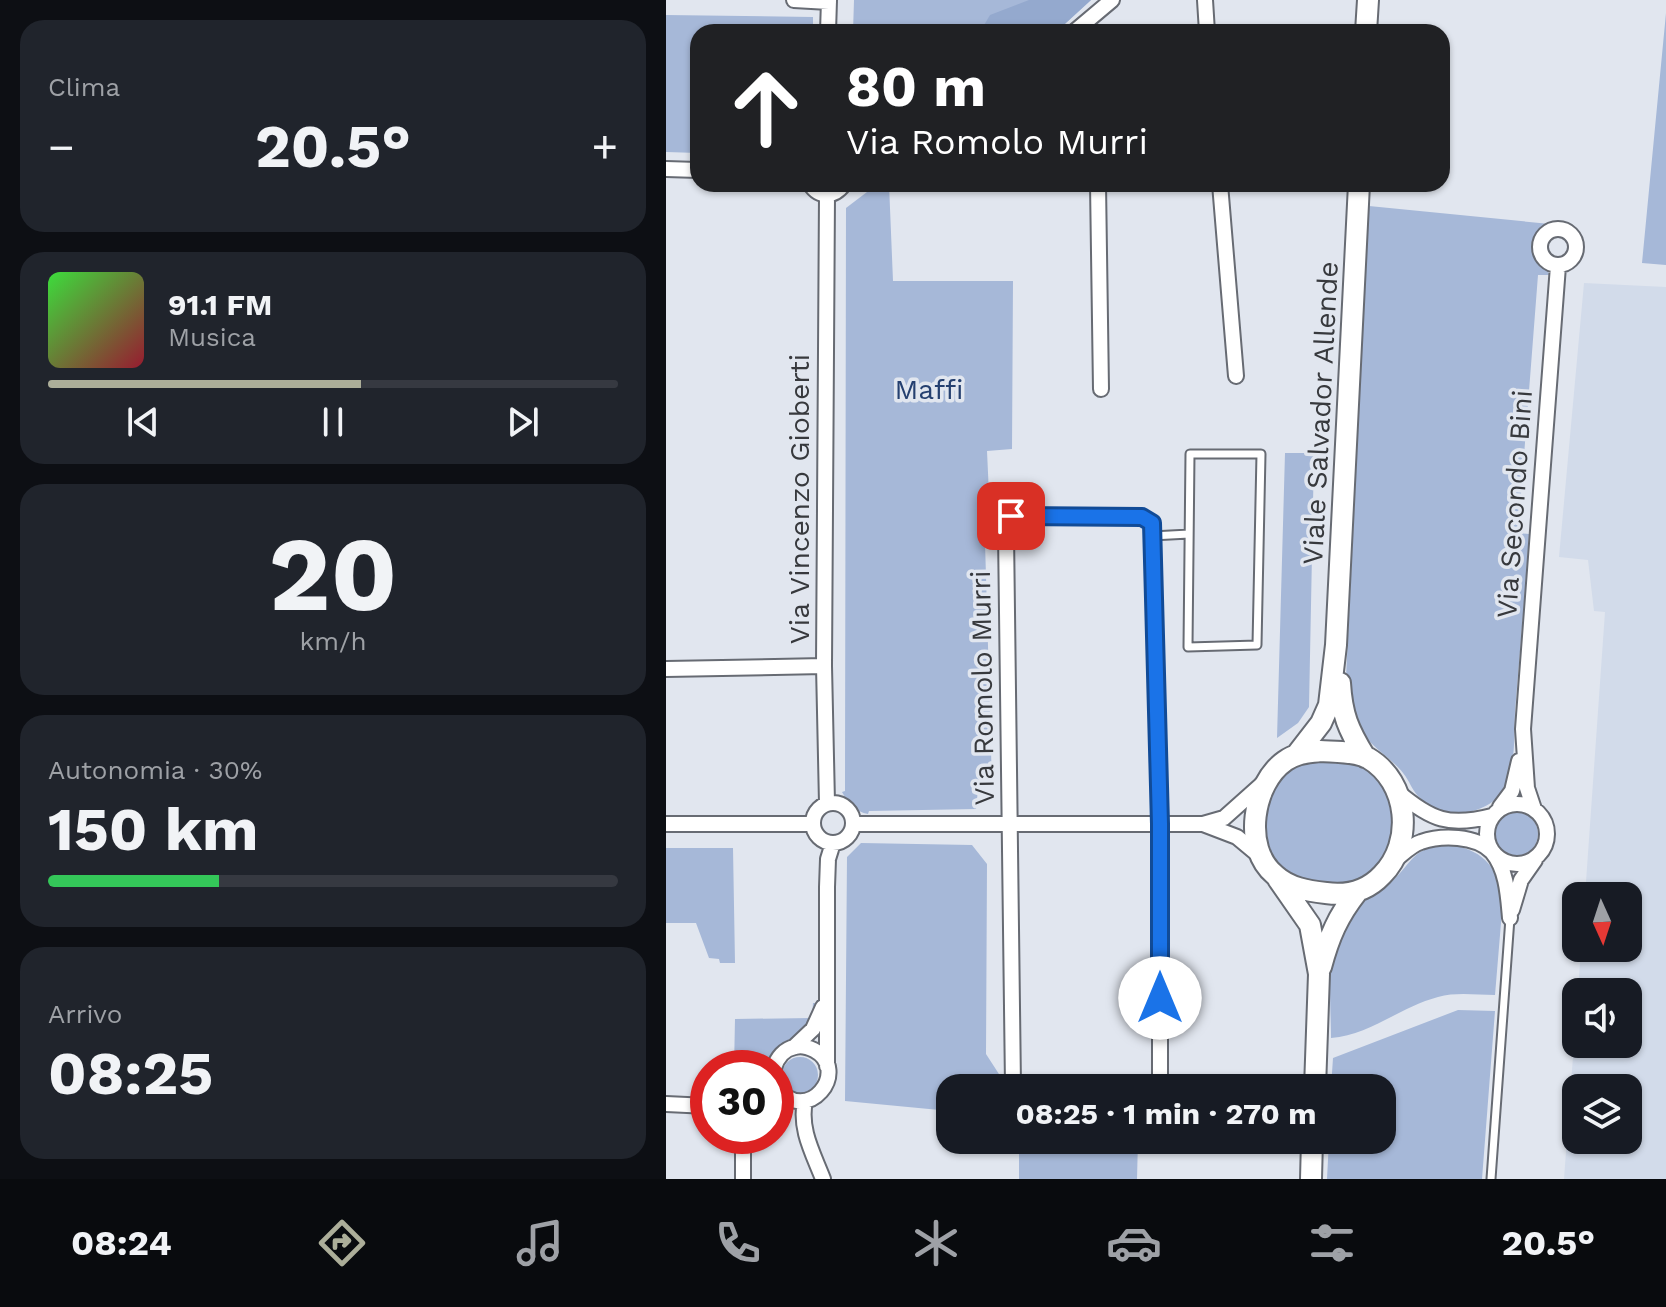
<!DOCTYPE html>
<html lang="it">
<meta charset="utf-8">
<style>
body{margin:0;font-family:"Work Sans",sans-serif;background:#20242c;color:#f1f3f6;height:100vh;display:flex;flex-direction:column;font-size:30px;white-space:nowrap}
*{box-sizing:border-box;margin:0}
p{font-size:26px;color:#9ea1a6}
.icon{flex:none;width:44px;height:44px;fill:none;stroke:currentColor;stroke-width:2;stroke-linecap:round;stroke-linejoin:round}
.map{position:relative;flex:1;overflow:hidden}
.details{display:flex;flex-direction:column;gap:20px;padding:20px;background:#0d0f14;width:666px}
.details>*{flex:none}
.hud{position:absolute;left:24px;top:24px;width:760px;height:168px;border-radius:24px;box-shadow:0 2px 6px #0004;background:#202124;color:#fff;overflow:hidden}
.needle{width:52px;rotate:177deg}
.fabs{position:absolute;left:896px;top:882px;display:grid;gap:16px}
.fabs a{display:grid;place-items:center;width:80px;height:80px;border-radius:16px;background:#171b24;box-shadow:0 2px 6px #0004;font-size:40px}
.speed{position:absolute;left:24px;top:1050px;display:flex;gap:16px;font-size:40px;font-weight:700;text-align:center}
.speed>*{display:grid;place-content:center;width:104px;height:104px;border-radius:50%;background:#171b24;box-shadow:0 2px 6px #0004;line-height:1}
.speed .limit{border:12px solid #d22;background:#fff;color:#111}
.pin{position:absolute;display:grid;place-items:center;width:68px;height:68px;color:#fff;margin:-34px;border-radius:16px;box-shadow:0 4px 12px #0006}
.me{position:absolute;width:88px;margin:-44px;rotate:0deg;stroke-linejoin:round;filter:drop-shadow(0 0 6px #0008)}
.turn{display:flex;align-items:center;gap:28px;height:168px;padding:0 24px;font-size:36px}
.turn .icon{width:104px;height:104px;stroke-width:2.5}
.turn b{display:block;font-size:56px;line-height:68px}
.big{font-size:60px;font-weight:700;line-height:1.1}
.details .tile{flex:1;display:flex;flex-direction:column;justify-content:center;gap:12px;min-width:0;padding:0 28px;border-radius:24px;background:#20242c}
.details .dial{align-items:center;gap:0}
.dial b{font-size:104px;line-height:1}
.song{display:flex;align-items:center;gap:24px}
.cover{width:96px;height:96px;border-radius:12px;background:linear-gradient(135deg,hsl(120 70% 55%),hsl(350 70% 35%))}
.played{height:8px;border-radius:4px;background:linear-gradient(90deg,#acae99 55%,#363941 55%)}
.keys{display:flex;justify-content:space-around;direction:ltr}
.heat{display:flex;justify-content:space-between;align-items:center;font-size:44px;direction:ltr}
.charge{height:12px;border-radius:6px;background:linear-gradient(90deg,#34c759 30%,#363941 0)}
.trip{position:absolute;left:270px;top:1074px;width:460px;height:80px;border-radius:24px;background:#171b24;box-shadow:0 2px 6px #0004;font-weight:700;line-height:80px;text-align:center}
.tabs{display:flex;height:128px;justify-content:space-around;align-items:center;background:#090b0e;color:#9ea1a6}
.tabs .icon{width:56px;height:56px}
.tabs .on{color:#acae99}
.tabs b{font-size:36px;color:#f1f3f6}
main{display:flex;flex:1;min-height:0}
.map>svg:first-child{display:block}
</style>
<main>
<section class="details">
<div class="tile"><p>Clima</p>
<div class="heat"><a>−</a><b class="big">20.5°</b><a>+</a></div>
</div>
<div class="tile">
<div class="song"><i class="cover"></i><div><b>91.1 FM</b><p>Musica</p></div></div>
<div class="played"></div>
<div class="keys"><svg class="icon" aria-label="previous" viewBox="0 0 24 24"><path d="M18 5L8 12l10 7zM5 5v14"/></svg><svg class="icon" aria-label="pause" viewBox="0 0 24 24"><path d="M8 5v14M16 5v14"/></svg><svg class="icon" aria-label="next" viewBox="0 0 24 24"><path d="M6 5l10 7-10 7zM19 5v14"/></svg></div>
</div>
<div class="tile dial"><b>20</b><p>km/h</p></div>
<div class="tile"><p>Autonomia · 30%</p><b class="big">150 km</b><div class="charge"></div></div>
<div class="tile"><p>Arrivo</p><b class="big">08:25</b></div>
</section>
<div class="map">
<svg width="1000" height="1179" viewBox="0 0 1000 1179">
<rect width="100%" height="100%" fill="#e1e6ef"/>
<!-- built -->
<path fill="#d2dbea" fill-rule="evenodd" d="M918 283 1000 287V1179H898L910 1016V1044H962V992H912L915 948H962V896H919L939 612 928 611 922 560 893 557ZM910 1088H962V1140H910Z"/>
<!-- green -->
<path fill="#a6b8d8" d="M188 0H425L390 32H187Z
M1000 13V265L976 263Z
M0 15 147 17V32H32V153L0 152Z
M220 184H223L227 281H347L346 449 321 451 324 516 319 542 326 785 312 790 310 809 203 811 202 814C190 812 182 803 176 792L179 791V783L180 208 201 192Z
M703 206 884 224C862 234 867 255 882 269L883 275H872L852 533 863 534C859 593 854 652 849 711 848 735 850 768 838 789 829 805 808 813 791 813 768 811 753 803 743 782 733 764 719 757 705 743 686 724 683 702 680 677Z
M619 453H648L643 707 632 723 611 738Z
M597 821a65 65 0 1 1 130 0a65 65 0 1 1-130 0Z
M828 834a22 22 0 1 1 44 0a22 22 0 1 1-44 0Z
M195 843 306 845 321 864 320 1054 342 1088H284V1111L179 1101 181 857Z
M780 844C815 849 831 864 837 899L829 995C810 995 790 992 772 997 734 1007 704 1035 665 1038 665 1009 661 965 669 938 673 927 684 916 691 908 701 897 716 891 726 881 749 860 744 850 780 844Z
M0 848H67L69 963H54L53 959 43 958 30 923H0Z
M147 1003H149V1018C143 1024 137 1033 130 1037 114 1045 104 1049 99 1068H68L69 1019 146 1018Z
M792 1010 829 1011 816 1179H661L663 1140H716V1088H665L667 1058Z
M116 1075a18 18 0 1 1 36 0a18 18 0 1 1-36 0Z
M353 1140H472L471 1179H353Z"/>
<!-- forest -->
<path fill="#94a9ce" d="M363 0H425L390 32H314L324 15Z"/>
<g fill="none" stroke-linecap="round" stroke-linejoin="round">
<defs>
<path id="service" d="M524 454H595L591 645 522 647Z
M486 536 523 534
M825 1179 844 918"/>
<path id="minor" d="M128 0 163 2
M539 0 541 32
M162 32 163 0
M408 32 446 0
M0 169 32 170
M144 184C153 198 168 198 178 184
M432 184 435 389
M554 184 570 376
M161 195 158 666 161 803
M874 247a18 18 0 1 1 36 0a18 18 0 1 1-36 0Z
M345 516 476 517 486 523 494 824V1084L347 1086 340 533Z
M0 669 158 666
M732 792C765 820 783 827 826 816
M147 823a20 20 0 1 1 40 0a20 20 0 1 1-40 0Z
M821 834a30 30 0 1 1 60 0a30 30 0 1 1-60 0Z
M834 807 846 791 853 761
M868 809 861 788 857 729 892 266
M0 824H147
M187 824H537L571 837 595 857
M537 824 558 818 595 785
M729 860C737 854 745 845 755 842 775 835 810 835 826 852 841 870 842 896 844 918
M846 910 855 880 869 860
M128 1047 147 1029 157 1007
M161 1066V887L162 859 167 843
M108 1068C111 1058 118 1049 129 1047 135 1045 142 1047 148 1050 186 1070 141 1128 110 1087
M139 1101C133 1129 147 1153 157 1179
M0 1104 42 1106
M77 1136V1179"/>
<path id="secondary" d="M700 32 702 0
M674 683C676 715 682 729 699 757
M654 751C669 752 689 751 702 758 743 782 748 843 716 875 701 891 682 896 660 893 642 891 623 888 609 875 576 848 587 783 619 761 630 753 641 753 654 751Z
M631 754 655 723 663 705 670 645 693 184
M612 879 644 925 653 974 649 1088
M655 967C663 937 672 916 691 892
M645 1179 646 1140"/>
</defs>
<!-- service casing -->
<use href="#service" stroke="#676b73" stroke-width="11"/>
<!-- minor casing -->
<use href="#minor" stroke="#676b73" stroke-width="18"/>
<!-- secondary casing -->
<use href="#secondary" stroke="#676b73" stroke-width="24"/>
<!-- service -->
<use href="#service" stroke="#fff" stroke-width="7"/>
<!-- minor -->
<use href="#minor" stroke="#fff" stroke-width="14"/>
<!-- secondary -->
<use href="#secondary" stroke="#fff" stroke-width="20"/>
</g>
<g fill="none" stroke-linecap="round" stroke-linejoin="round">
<defs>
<path id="route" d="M345 516 476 517 486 523 494 824V998"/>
</defs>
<!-- route casing -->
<use href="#route" stroke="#114b97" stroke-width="20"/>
<!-- route -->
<use href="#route" stroke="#1a73e8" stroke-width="14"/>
</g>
<g text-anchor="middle" stroke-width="7" stroke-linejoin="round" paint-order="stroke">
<!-- park labels -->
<g font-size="28" fill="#254070" stroke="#e1e6ef">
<text x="263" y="399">Maffi</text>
</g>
<!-- street labels -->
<g font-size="28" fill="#37393d" stroke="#e1e6ef">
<text transform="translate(654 413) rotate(-87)" y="10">Viale Salvador Allende</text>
<text transform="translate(133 499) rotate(-90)" y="10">Via Vincenzo Gioberti</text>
<text transform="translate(848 504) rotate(-86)" y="10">Via Secondo Bini</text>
<text transform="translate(316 688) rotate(-91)" y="10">Via Romolo Murri</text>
</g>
</g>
</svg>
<div class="fabs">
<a><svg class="needle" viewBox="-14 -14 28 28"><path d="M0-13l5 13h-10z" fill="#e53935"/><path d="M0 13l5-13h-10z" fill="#9ea1a6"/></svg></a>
<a><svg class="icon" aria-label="sound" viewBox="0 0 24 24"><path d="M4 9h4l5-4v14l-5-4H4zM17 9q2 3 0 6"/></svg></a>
<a><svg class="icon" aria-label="layers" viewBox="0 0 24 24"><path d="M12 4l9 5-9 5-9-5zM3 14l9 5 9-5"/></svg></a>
</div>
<div class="speed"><div class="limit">30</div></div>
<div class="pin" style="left:345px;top:516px;background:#d93025"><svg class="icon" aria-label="arrive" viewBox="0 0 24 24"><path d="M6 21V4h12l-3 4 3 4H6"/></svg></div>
<svg class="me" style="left:494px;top:998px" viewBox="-20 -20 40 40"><circle r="19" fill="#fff"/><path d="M0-13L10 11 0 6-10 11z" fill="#1a73e8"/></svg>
<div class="trip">08:25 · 1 min · 270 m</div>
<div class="hud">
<div class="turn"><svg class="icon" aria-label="ahead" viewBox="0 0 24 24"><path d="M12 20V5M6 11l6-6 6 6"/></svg><div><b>80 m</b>Via Romolo Murri</div></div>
</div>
</div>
</main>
<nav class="tabs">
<b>08:24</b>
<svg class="icon on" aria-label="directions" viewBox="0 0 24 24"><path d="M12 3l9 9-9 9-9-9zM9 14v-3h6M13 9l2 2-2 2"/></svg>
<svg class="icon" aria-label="music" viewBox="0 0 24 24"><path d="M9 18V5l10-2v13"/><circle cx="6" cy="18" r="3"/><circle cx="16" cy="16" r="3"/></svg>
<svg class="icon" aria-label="phone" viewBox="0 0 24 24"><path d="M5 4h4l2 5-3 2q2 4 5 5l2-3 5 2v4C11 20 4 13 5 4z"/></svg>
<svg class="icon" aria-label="climate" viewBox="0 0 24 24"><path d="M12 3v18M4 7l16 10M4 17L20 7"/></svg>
<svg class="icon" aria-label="car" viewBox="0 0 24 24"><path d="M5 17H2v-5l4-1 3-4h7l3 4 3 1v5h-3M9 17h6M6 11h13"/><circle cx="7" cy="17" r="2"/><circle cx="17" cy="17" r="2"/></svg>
<svg class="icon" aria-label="filters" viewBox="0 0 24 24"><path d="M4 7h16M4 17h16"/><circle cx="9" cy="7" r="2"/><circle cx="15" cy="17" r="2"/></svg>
<b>20.5°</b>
</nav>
